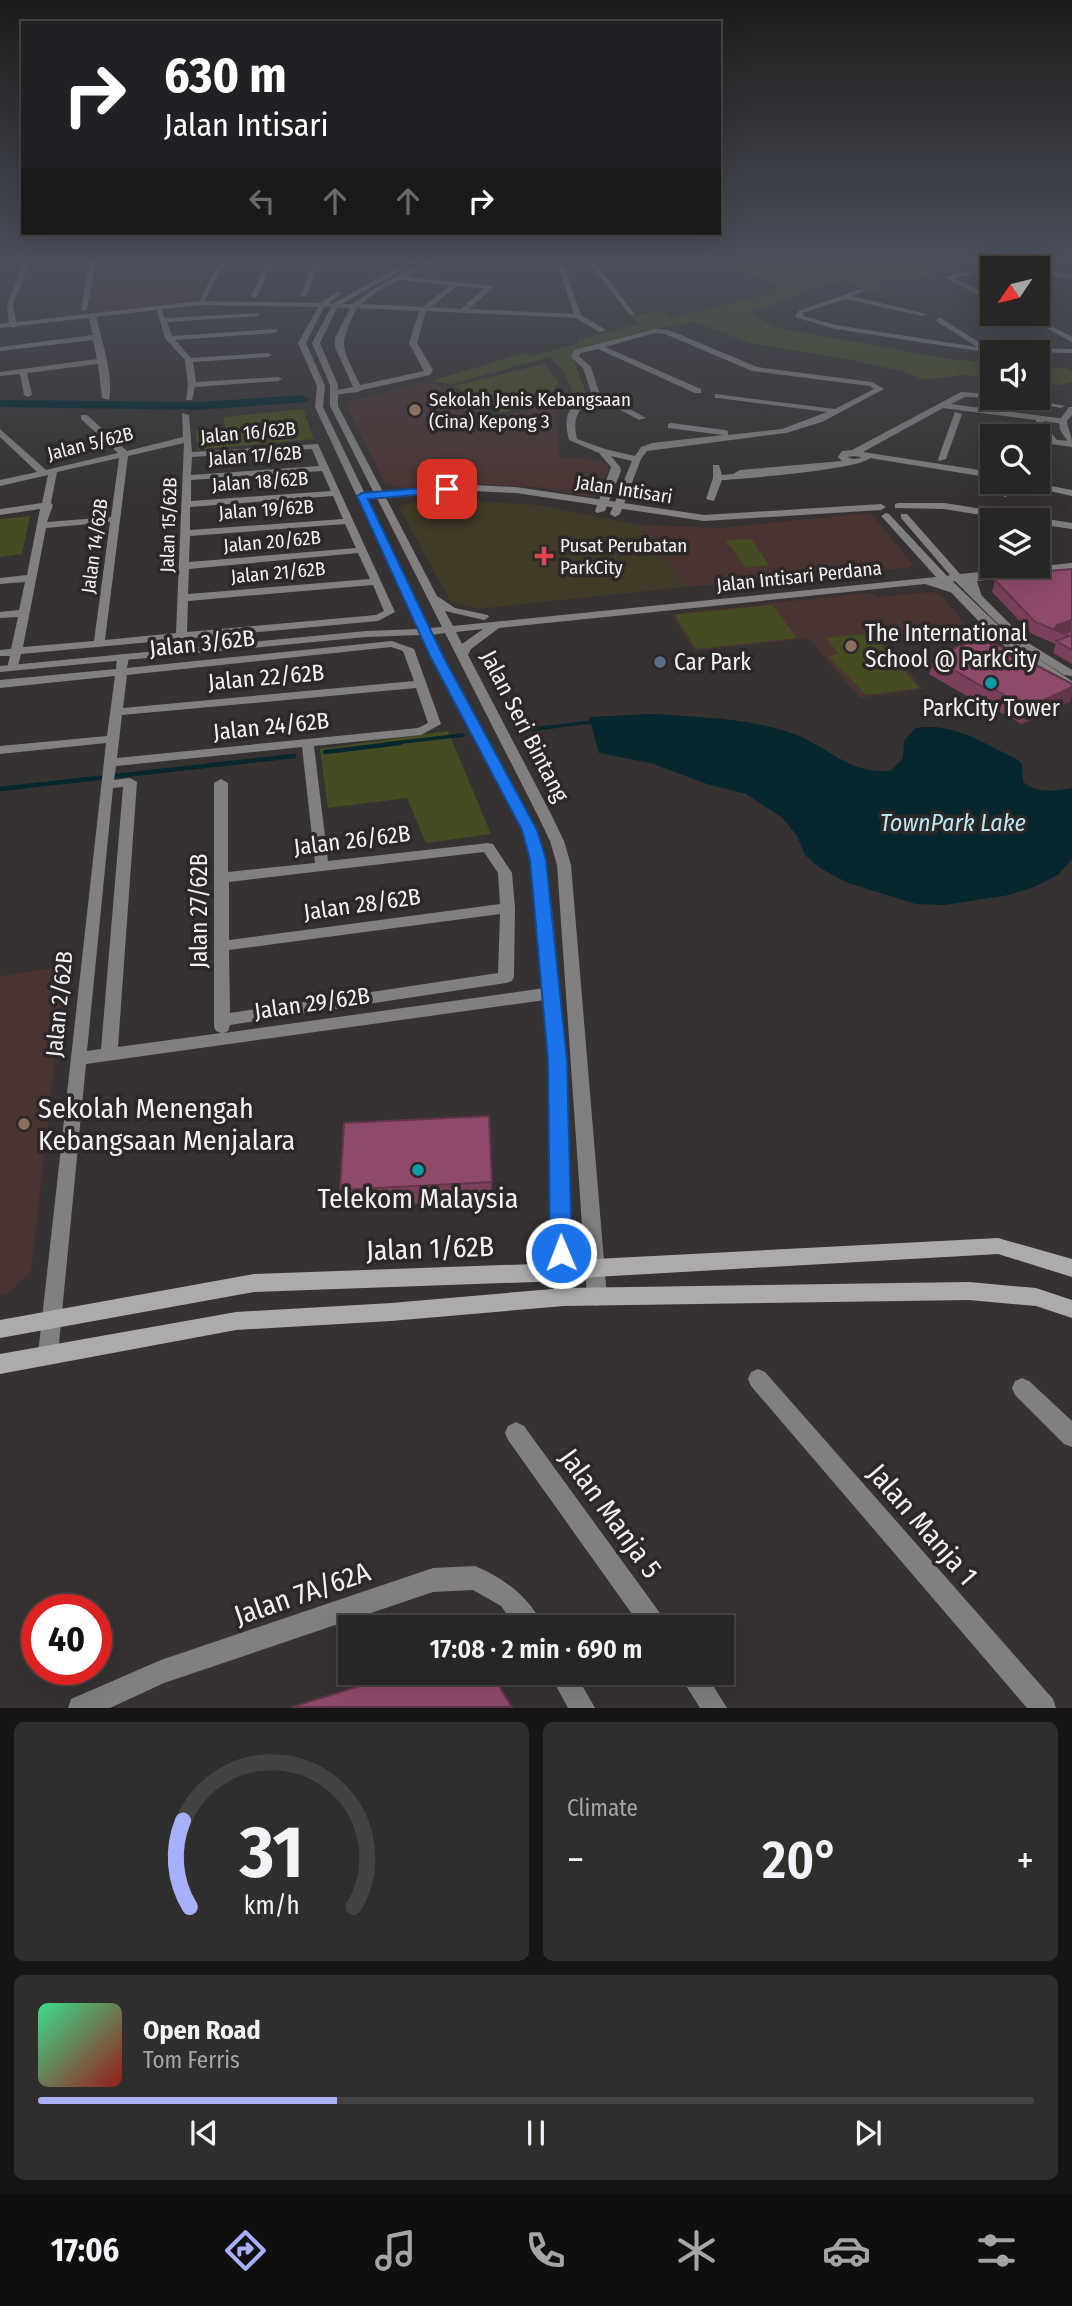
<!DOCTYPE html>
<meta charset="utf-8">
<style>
body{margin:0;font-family:"Fira Sans Condensed",sans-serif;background:#302e2d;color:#f1f3f6;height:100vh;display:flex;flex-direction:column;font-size:26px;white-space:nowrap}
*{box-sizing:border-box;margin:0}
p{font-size:23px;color:#a5a5a7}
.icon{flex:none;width:38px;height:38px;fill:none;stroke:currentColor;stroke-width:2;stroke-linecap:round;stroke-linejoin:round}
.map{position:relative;height:1708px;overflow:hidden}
.side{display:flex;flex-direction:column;gap:14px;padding:14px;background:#161514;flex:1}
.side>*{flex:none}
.hud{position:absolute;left:21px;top:21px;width:700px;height:214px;border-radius:0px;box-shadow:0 7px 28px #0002,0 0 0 2px #444342;background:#202124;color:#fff;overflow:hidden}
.needle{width:46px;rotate:235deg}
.buttons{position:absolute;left:980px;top:256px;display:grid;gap:14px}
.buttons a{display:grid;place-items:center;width:70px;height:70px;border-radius:0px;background:#282625;box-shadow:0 7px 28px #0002,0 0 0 2px #444342;font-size:35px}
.speed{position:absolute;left:21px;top:1594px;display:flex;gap:14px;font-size:35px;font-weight:700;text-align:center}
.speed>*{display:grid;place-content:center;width:91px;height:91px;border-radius:50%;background:#282625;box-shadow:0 7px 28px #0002,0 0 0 2px #444342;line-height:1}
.speed .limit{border:10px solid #d22;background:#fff;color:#111}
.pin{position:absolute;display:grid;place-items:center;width:60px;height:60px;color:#fff;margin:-30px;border-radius:14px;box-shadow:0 4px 10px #0006}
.me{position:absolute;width:77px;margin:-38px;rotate:359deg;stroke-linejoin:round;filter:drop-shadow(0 0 5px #0008)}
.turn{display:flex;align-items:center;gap:24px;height:147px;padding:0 28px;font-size:32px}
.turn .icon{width:91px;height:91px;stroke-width:2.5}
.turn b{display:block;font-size:49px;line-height:60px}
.lanes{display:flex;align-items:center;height:66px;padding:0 28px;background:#0003;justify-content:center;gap:35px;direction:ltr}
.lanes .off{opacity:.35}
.big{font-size:52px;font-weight:600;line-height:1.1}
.side .tile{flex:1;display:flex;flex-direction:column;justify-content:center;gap:10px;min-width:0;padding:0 24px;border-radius:10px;background:#302e2d}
.side .dial{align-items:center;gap:0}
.dial svg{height:182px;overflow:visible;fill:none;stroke:#444342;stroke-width:7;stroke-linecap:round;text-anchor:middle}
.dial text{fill:#f1f3f6;stroke:none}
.song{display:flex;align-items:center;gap:21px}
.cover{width:84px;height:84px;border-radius:10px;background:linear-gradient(135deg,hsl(150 70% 55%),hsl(0 70% 35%))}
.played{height:7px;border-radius:4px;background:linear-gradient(90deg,#a7b0fc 30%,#444342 30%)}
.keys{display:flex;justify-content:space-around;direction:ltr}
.heat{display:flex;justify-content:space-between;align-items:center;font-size:38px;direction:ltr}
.side .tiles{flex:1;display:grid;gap:14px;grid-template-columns:1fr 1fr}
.tile:last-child{grid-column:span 2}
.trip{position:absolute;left:338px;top:1615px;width:396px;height:70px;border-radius:0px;background:#282625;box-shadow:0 7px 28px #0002,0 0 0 2px #444342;font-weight:600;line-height:70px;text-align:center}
.menu{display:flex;height:112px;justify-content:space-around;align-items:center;background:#100f0f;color:#a5a5a7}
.menu .icon{width:49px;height:49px}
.menu .active{color:#a7b0fc}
.menu b{font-size:32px;color:#f1f3f6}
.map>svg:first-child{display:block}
</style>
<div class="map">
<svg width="1072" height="1708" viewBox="0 0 1072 1708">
<rect width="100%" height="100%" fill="#353231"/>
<!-- education -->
<path fill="#493432" d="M100 265H212L191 301 93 313Z
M431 381 494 417 555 404 559 457 602 460 609 468 595 498 536 487 469 484 402 488 385 484 345 402Z
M870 513 913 564 908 568 685 587 639 525 720 528Z
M931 592 941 595 970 629 882 637 923 689 860 698 808 638 695 651 671 614 858 594 870 593 879 597Z
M65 966 31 1272 7 1294 0 1296V976Z"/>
<!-- medical -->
<path fill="#403a28" d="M450 500 540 505 639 525 685 587 477 609 450 601 400 509 412 502Z"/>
<!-- green -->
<path fill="#464c22" d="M720 260H937L952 266 925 271 933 276 879 282 876 287 884 290 876 292 844 280 798 292 799 295 767 308 754 309V316L777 328 955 360 992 362V378L962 375 925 380 905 372 856 361 750 343 694 322 649 330 570 351 586 393 566 407 559 400 572 390 564 372 550 357 452 384 431 381 524 353 531 356 579 343 577 340 639 324 630 315 663 312 669 318 779 292 778 286Z
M544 364 559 382 546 400 501 413 453 386Z
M1038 366 1068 369 1072 372V382L1060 385 1038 383Z
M303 409 314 439 197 450 196 430 225 428 223 417Z
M30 516 22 554 0 557V519Z
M751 539 769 565 746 568 725 540Z
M772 605 797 638 696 649 675 615Z
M871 633 919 688 866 695 828 656 839 654 826 638Z
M448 731 491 834 426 843 407 798 328 808 320 749Z"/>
<!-- water -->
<path fill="#06272e" d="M652 714C699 717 747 718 791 733 829 746 846 774 891 771L903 758 904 741 915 728C955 722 980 742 1015 758L1022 764 1023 782C1039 794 1053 791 1072 788V859L1058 875 1034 887 1009 895 945 905 916 904 848 883 820 868 805 855 797 836 783 818 746 794 707 784 651 763 599 753 589 717Z"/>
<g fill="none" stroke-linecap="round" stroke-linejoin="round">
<!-- stream-far1 -->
<path stroke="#06272e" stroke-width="3.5" d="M519 731 591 722
M386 744 463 735"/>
<!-- stream -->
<path stroke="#06272e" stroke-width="4.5" d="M325 752 400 743
M0 789 294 756"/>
<!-- river -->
<path fill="#06272e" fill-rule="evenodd" d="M302 395 309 399 307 402 199 410 0 407V401L4 400 199 402Z"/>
<!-- pedestrian -->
<path fill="#817f7f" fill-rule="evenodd" d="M1015 422 1022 424 1020 436H1012Z
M1004 481H1012L1009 495 1005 497 1001 495Z"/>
<!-- minor -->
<path fill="#817f7f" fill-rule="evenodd" d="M25 260H31L13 304 17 326 13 328 9 326 7 304Z
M90 260H96L87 309 84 311 81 309Z
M220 260 225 261 223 265H349L352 267 317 269 307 295 304 297 301 295 311 269H270L257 296 254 298 251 296 264 269H221L203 303 198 304Z
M429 260H436L406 277 492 286V288L469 309 574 314 556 260H562L581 315 606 330 599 332 576 318 426 311 417 343 433 370 430 375 362 390 358 392 332 395V391L353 387 335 347V338L350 308 335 307 333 304H353L375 288ZM400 280H401L450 285 423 307 361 304 379 290ZM457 286 484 288 461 309 431 307ZM357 308 419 311 409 343 424 371 360 385C342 345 337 349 357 308Z
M587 260H593L634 313V315H630Z
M1004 260H1012L1037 267 1038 268H1027Z
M1038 269 1072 275V279L1038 273Z
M970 271 972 274 954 278 992 298V303L945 277Z
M861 289 866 290 852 296 927 314 923 316 845 299 803 313V316L836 325 977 347 936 321 939 317 987 347 1072 349V353L978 351 835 329 795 317 798 311Z
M156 307H160L165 318 260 313 258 316 167 322 172 336 278 329 275 333 175 340 191 358 268 353 272 355 268 357 193 362 196 382 278 377 282 379 278 381 195 387 192 400H186L188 385 185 360 165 338Z
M92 313 96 315C101 341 114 373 109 400L102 398 98 364 27 373 32 395 28 397 24 395 20 374 0 376V372L97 359 93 340 0 351V347L93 335 88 315Z
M1018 313H1027L1072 337V342Z
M655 329 669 330 757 367 872 382 884 389 822 422 786 433 647 451 641 459 620 514 615 517 610 514 632 461 611 456 620 467 621 471 605 511 597 513 595 511 611 467 599 453 569 440C562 413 569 407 591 392L583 368 571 357 574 350ZM655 333 665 334 752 371 870 386 874 389 835 409 715 394V398H718L827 412 782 429 728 435V431L725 430 671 423 668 424V428L723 435 652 443 641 447 635 456 605 449 577 439C572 417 578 409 595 396L639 420 646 418 599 392 591 367 579 356 580 353 598 349 695 393H701V389L605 347Z
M961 392 992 394V397H995L992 398 965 397 951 404 1066 419 1067 421 1063 424 1044 421V424L1057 440 1072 441V447L1051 444 1036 424V420L943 408 863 452 992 472V478L870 458C862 469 743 479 722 480L714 501 706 499 713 478V465H719L722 475 733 474 740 470 842 461 838 457 842 451 852 450ZM854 456 860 457 861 458 853 459 847 457Z
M999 397H1020L1065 406 1061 408Z
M955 412 962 414 946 459 939 461 938 459Z
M182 413 189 415 192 452 318 444 395 612 378 621 21 654 17 670H9L7 668 10 656H0V650L11 649 18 617 0 618V612L19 610 25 582 0 584V578L27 575 40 509 0 515V509L42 503 48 475 0 486V480L37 472 0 437V429L46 470 118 453 81 419V415H87L127 451 183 437ZM184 443 176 633 105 640 128 456ZM312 449 319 466 191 475 192 457ZM119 458 111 517 47 522 53 505 51 503 57 472ZM322 471 331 491 191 501V480ZM333 496 343 519 190 530V507ZM110 522 94 641 23 647 46 528ZM345 524 356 548 189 562 190 536ZM358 553 370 579 188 594 189 569ZM373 585 384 611 376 615 187 632 188 601Z
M1005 481H1025L1072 490V496Z
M956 573 960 574 1030 644 1072 670V676L1064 675 1022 648 952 578V574Z
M943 575 947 576 1022 648 1072 681V690C1024 675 974 615 939 580V576Z
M392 641 414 649 441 724 421 735 314 746 328 861 488 843 493 844 512 873 515 908 514 977 512 981 506 983 230 1025 228 1031 224 1033 552 987 558 989 560 993 558 997 552 999 86 1064 58 1354 55 1361 48 1364 41 1361 38 1354 106 743 0 754V746L107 736 115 676 0 688V680L116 669 117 657 123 654 129 657 127 668ZM391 647 403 651 414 681 123 708 127 675ZM416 688 428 723 418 728 117 758 122 715ZM302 747 315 863 228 872V783L221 779 214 783V1027L216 1031 221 1033 118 1047 137 782 130 778 114 780 116 766ZM123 787 101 1049 87 1051 113 788ZM484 852 498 873 500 904 229 940V882ZM500 914 498 973 230 1013 229 950Z
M758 1369 765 1372 1053 1699 1056 1708H1027L751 1386 748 1379 751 1372Z
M1022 1378 1029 1381 1072 1421V1447L1064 1444 1015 1395 1012 1388 1015 1381Z
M516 1422 524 1426 665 1620 669 1628H642L508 1440 505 1433 508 1426Z
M475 1566C504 1578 531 1598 544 1628H517L501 1606 473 1590 433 1592 164 1683 110 1708H68L71 1699 161 1660 433 1568Z
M549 1673H575L595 1708H568Z
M678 1673H705L727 1708H700Z"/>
<!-- tertiary -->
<path fill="#817f7f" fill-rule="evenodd" d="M412 260H419L338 306 320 343 338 385V406L383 492 472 485 516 487 704 515 881 504 886 507 881 510 704 521 516 493 472 491 386 498 437 596 455 608 488 615 489 617 484 620 445 611 453 626 936 577 883 518 881 516 886 513 889 514 947 576 950 575 901 518V514H907L960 574 1072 563V569L977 581 982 597 977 600 972 597 966 580 941 583 960 589 961 591 956 594 925 584 499 628 471 649 468 655 552 816 564 841 571 865 607 1297 604 1303 597 1306 590 1303 587 1297 557 865 550 841 538 816 445 633 432 635 536 830C552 883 555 938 560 993 568 1094 570 1196 574 1297L571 1303 564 1306 557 1303 554 1297C552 1196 551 1094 544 993 540 938 538 883 522 830L422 635 366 637 0 672V666L366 631 419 629 315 407 317 386 298 343 318 307 200 305 0 328V324L200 301 321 303 336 292H340V294L329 303 332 304ZM324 307H331L312 343 330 385V406L374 493 366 496 323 407 325 386 306 343ZM367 498H377L442 627 429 628ZM483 629 462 644 456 632Z
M1069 407H1072V415L1067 421C1068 430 1072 435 1072 444L1069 443 1060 430 1059 421Z
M898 503H944L1072 523V529L1038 524V520H1012L944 509 895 508V504Z"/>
<!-- secondary -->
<path fill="#adabaa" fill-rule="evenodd" d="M998 1238 1072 1259V1277L998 1254 595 1277 562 1281 254 1292 0 1338V1320L254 1274 562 1263 595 1259Z
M969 1282 1036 1288 1072 1300V1318L1036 1306 969 1300 564 1306 391 1321 236 1330 0 1374V1354L236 1312 391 1303 564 1288Z"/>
</g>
<!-- wall -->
<path fill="#7a405b" d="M1072 569V664L1053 653 1056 644 1032 634 992 592 995 580Z
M933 658 1070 702 1022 724 987 705 981 704 929 674Z
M489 1116 492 1200 342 1207 340 1190Z"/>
<!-- shaded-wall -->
<path fill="#63344a" d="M1072 620 1071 631 1063 633 1054 630 1057 625Z
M1072 687V695L1070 702 1022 724 1027 708Z"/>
<!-- building -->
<path fill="#8e4a6a" stroke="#63344a" stroke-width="2" d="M1072 569V620L1057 625 1055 628 1063 633 1072 631V650L1056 641 1070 636 1035 622 995 580 1000 575Z
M978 638 986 639 1072 684V687L1027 708 992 688H985L933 658Z
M489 1116 492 1182 340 1190 344 1123Z
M402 1673H491L512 1707H292Z"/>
<!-- sky -->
<linearGradient id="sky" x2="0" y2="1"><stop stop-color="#1d1c1b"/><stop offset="0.52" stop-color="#4b4f5a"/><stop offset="1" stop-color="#4b4f5a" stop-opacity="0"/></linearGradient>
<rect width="1072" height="499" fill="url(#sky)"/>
<!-- route -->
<path fill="#1a73e8" stroke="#114b97" stroke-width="2" d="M447 486 453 489 451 492 368 499 443 656 537 830 546 860 567 1060 572 1253 569 1260 561 1263 554 1260 550 1253 548 1060 530 860 522 830 430 656 357 496 362 493Z"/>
<!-- markers -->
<g fill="#8d6e63" stroke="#2b2827" stroke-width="2.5">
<circle cx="415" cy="410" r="7"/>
<circle cx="851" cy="646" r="7"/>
<circle cx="24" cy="1124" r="7"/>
</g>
<path fill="#e0444e" stroke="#2b2827" stroke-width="2.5" d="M540.5 545.5h7v7h7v7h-7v7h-7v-7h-7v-7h7z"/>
<circle fill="#5c6f8a" stroke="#2b2827" stroke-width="2.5" cx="660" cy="662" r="7"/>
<g fill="#0f9aa8" stroke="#2b2827" stroke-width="2.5">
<circle cx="991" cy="683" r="7"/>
<circle cx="418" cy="1170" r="7"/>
</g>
<g text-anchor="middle" stroke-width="7" stroke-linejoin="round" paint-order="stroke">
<!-- far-poi labels -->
<g font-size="19" fill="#f3f1f1" stroke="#2b2827" text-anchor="start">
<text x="429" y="406">Sekolah Jenis Kebangsaan<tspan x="429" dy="22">(Cina) Kepong 3</tspan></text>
<text x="560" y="552">Pusat Perubatan<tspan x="560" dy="22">ParkCity</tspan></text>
</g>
<!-- far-street labels -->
<g font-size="19" fill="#f3f1f1" stroke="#2b2827">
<text transform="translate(248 432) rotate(-5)" y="7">Jalan 16/62B</text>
<text transform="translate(90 443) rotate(-14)" y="7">Jalan 5/62B</text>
<text transform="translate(255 455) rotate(-4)" y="7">Jalan 17/62B</text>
<text transform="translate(260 481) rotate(-4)" y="7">Jalan 18/62B</text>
<text transform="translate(624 489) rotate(9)" y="7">Jalan Intisari</text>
<text transform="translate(266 509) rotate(-4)" y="7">Jalan 19/62B</text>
<text transform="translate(168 525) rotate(-88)" y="7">Jalan 15/62B</text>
<text transform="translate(272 541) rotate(-5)" y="7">Jalan 20/62B</text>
<text transform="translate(94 546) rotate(-82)" y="7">Jalan 14/62B</text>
<text transform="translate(278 572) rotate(-5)" y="7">Jalan 21/62B</text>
<text transform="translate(799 576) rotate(-6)" y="7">Jalan Intisari Perdana</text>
</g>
<!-- poi labels -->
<g font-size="23" fill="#f3f1f1" stroke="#2b2827" text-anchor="start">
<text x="865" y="641">The International<tspan x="865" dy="26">School @ ParkCity</tspan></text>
<text x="674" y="670">Car Park</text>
<text x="991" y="716" text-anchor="middle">ParkCity Tower</text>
</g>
<!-- street labels -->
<g font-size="23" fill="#f3f1f1" stroke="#2b2827">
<text transform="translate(202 643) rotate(-6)" y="8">Jalan 3/62B</text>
<text transform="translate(266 677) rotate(-5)" y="8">Jalan 22/62B</text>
<text transform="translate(271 726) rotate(-6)" y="8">Jalan 24/62B</text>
<text transform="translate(525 726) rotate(63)" y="8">Jalan Seri Bintang</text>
<text transform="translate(352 840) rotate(-7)" y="8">Jalan 26/62B</text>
<text transform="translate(362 904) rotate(-8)" y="8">Jalan 28/62B</text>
<text transform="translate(199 911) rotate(-90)" y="8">Jalan 27/62B</text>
<text transform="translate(312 1003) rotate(-8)" y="8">Jalan 29/62B</text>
<text transform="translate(59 1004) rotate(-84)" y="8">Jalan 2/62B</text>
</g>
<!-- water labels -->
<g font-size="24" font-style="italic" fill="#b8e7f4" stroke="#2b2827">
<text x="953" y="831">TownPark Lake</text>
</g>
<!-- near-poi labels -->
<g font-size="28" fill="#f3f1f1" stroke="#2b2827" text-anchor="start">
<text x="38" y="1118">Sekolah Menengah<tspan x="38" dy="32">Kebangsaan Menjalara</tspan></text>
<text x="418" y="1208" text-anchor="middle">Telekom Malaysia</text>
</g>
<!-- near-street labels -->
<g font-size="28" fill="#f3f1f1" stroke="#2b2827">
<text transform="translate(430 1248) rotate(-2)" y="10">Jalan 1/62B</text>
<text transform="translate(611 1513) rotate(54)" y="10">Jalan Manja 5</text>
<text transform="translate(923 1524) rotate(49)" y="10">Jalan Manja 1</text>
<text transform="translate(302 1593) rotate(-19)" y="10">Jalan 7A/62A</text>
</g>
</g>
</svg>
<div class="buttons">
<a><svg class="needle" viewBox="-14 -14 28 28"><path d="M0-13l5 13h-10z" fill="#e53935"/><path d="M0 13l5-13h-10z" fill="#a5a5a7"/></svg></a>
<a><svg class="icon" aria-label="sound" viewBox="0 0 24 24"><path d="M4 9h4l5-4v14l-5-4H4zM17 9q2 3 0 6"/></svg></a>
<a><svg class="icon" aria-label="search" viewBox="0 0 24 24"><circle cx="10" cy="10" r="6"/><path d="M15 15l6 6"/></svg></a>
<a><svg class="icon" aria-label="layers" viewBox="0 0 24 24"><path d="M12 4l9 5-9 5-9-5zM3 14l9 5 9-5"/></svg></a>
</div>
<div class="speed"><div class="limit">40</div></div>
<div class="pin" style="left:447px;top:489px;background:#d93025"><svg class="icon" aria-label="arrive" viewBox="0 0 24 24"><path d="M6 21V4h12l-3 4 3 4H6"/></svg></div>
<svg class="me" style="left:561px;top:1253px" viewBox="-20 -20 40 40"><circle r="17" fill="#1a73e8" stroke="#fff" stroke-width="3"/><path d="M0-11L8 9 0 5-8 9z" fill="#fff"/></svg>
<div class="trip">17:08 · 2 min · 690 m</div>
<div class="hud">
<div class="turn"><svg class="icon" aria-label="right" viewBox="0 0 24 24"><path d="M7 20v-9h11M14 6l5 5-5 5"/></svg><div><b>630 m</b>Jalan Intisari</div></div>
<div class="lanes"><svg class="icon off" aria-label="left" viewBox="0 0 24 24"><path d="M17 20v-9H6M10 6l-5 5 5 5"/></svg><svg class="icon off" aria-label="ahead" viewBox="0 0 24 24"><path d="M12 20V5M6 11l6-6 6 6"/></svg><svg class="icon off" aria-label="ahead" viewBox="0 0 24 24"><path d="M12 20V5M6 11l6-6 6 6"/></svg><svg class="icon" aria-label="right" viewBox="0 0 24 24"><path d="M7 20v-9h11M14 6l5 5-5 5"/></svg></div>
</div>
</div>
<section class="side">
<div class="tiles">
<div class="tile dial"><svg viewBox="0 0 100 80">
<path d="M14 69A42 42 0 1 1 86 69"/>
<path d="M14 69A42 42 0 0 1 11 31" stroke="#a7b0fc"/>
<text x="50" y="56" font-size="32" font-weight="700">31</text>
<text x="50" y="72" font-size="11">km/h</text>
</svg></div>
<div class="tile"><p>Climate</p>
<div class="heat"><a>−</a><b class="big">20°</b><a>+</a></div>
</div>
<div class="tile">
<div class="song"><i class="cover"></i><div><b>Open Road</b><p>Tom Ferris</p></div></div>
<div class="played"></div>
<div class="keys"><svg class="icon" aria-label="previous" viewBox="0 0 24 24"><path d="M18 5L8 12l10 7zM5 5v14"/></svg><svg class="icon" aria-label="pause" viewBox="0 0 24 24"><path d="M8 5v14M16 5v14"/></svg><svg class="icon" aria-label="next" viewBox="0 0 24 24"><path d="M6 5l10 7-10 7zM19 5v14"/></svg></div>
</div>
</div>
</section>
<nav class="menu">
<b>17:06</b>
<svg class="icon active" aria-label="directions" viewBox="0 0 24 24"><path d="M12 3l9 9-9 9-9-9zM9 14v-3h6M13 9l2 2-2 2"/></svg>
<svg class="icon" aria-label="music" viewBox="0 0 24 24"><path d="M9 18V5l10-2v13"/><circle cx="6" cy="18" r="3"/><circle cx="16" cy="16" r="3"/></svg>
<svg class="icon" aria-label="phone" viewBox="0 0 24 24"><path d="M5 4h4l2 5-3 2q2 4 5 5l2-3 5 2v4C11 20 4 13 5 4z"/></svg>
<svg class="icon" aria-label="climate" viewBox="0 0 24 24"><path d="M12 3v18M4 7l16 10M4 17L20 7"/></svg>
<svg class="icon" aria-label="car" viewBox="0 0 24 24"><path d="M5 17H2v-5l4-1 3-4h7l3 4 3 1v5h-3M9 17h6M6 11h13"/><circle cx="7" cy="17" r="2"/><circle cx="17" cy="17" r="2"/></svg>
<svg class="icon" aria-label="filters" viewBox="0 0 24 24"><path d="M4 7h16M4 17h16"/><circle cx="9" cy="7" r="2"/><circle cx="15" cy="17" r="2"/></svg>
</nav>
